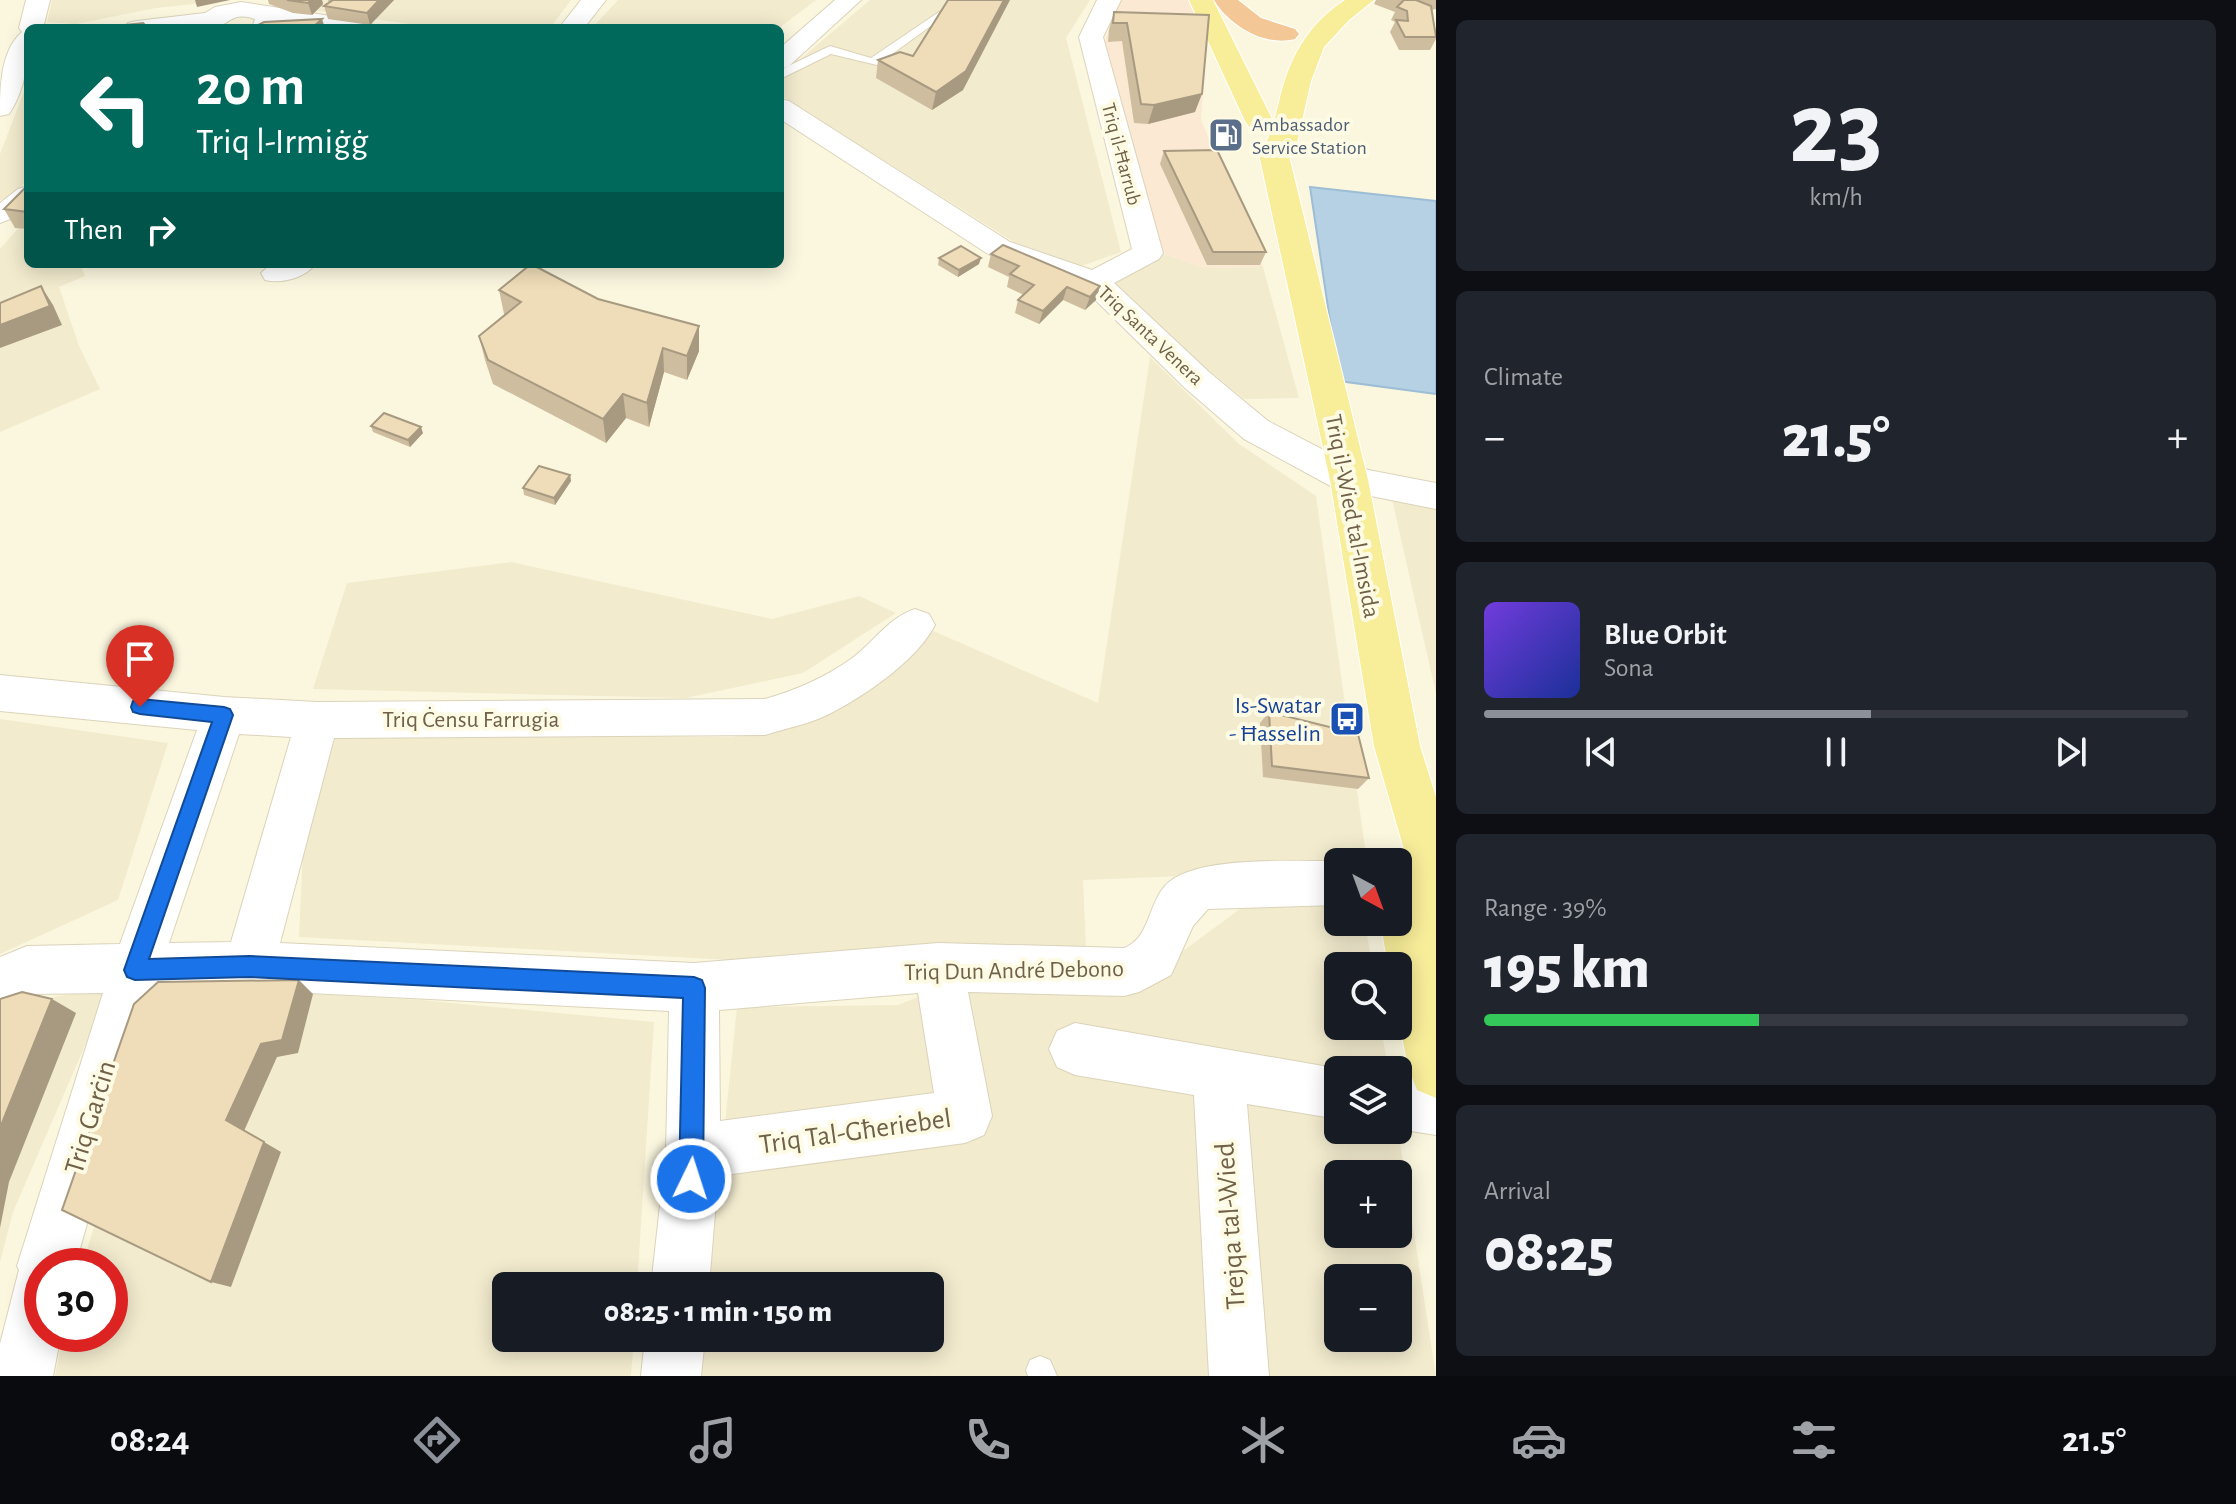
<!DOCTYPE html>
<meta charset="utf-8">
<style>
body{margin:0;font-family:"Alegreya Sans",sans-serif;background:#20242c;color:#f1f3f6;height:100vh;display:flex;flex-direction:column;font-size:30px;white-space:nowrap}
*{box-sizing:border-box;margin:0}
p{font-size:26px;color:#9ea1a6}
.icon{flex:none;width:44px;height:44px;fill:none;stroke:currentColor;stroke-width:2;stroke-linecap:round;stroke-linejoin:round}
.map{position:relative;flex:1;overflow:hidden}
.drawer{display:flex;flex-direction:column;gap:20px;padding:20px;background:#0d0f14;width:800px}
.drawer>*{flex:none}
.banner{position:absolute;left:24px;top:24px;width:760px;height:244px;border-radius:12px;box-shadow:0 4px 20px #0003;background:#00695c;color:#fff;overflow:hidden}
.needle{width:52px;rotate:139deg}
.controls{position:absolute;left:1324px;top:848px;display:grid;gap:16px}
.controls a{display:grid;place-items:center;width:88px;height:88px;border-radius:12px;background:#171b24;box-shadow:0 4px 20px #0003;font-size:40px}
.speed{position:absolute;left:24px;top:1248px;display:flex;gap:16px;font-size:40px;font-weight:700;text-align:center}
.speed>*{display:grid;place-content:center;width:104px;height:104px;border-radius:50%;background:#171b24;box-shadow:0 4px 20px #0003;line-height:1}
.speed .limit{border:12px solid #d22;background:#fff;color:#111}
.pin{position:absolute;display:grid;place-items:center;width:68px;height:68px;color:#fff;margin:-82px -34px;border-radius:50% 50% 50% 0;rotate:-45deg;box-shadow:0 0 8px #0007}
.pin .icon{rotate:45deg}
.me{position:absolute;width:88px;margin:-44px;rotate:4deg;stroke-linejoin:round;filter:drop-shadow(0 0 6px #0008)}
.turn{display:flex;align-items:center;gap:28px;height:168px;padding:0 40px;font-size:36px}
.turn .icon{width:104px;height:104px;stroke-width:2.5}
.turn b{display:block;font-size:56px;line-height:68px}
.then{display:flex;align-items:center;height:76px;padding:0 40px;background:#0003;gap:16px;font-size:30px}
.big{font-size:60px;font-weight:800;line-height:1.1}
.drawer .card{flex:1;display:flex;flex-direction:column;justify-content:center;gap:12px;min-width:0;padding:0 28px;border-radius:12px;background:#20242c}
.drawer .dial{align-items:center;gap:0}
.dial b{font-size:104px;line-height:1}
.song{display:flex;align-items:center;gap:24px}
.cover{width:96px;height:96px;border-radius:12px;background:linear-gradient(135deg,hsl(260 70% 55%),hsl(230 70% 35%))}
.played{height:8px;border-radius:4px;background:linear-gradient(90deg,#8c9099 55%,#363941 55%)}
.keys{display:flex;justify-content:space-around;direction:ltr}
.heat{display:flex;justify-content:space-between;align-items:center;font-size:44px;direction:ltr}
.charge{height:12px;border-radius:6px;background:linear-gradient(90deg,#34c759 39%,#363941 0)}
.trip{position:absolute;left:492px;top:1272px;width:452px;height:80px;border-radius:12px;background:#171b24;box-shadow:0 4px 20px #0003;font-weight:800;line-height:80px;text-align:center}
.tabs{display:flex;height:128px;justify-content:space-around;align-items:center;background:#090b0e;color:#9ea1a6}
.tabs .icon{width:56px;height:56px}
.tabs .current{color:#8c9099}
.tabs b{font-size:36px;color:#f1f3f6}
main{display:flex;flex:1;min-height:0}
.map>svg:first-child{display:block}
</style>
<main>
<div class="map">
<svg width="1436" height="1376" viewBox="0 0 1436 1376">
<rect width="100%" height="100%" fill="#fbf7df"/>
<!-- residential -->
<path fill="#f2ebce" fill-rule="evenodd" d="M52 0H230L156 8 76 24 47 22Z
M273 0H571L550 28H437L271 4Z
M618 0H816L779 28H592Z
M870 0H1090L1066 38 1121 252 1076 268 1017 244 780 95V76Z
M28 81V179L10 199 0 200V154Z
M28 217V264H80L85 276 59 287 79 346 100 389 0 432V249Z
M1155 251 1205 268 1263 267 1299 398 1244 399 1113 292 1110 284 1153 263Z
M1150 357 1239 444 1316 496 1367 862H1338V870L1083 880 1086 948 937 942 845 966 299 937 305 804 325 737H733L799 718 931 630 1098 703Z
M1392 499 1436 505V694Z
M511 562 772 619 859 596 896 613 803 673 686 698 313 689 347 583Z
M0 719 168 743 118 900 0 954Z
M1252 900 1338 906V922H1365L1372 966H1338V1026H1381L1388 1070H1338V1130H1398L1436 1376H701L704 1338H930V1286H708L737 1007 898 1005 958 981 1129 991ZM1338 1174H1398V1234H1338ZM1338 1278H1398V1338H1338Z
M206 988 421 1000 654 1022 637 1286H506V1338H634L631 1376H55L63 1334H110V1266H82L159 1018Z
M109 990 13 1212 0 1262V1024L56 996Z"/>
<!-- commercial -->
<path fill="#fbe9d3" d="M1118 0H1195L1207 32 1201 120 1263 267 1205 268 1155 251 1103 47Z"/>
<!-- water -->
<path fill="#b5d1e3" stroke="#9cbdd5" stroke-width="2" d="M1310 187 1436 201V394L1339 381Z"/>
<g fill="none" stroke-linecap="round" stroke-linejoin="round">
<defs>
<path id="lane" d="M939 12 945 15 943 17 877 65 831 54 780 79V70L830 46 871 58Z
M1040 1356 1050 1360 1057 1376H1028L1026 1370 1030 1360Z"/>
<path id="street" d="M26 0H50L43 28H28C28 59 27 87 9 114L0 116C0 89 0 51 22 32L19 28Z
M581 0H606L584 28H559Z
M835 0H861L789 66 780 69V48Z
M1097 0H1121L1103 37 1163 253 1159 259 1114 283 1209 372 1268 421 1358 468 1436 483V509L1336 489 1244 439 1185 388 1083 288 988 254 780 119V99L789 101 1010 242 1092 270 1132 249 1079 37Z
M241 2 362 21 371 23 374 28H308L279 24 276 28H252L255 19C233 11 230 24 214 28 193 33 149 28 125 28L128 23 137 21 205 13 215 7Z
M28 186V212L0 223V203L18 189Z
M271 264H315C306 278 281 284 265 280L261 273Z
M915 609 929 614 935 625C917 660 866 695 831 713 811 724 786 728 765 735L334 738 280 943 694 963 938 943 1124 948C1149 939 1148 906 1164 887 1191 854 1296 862 1338 861L1341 862H1338V905L1208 909 1193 926 1171 975 1139 992 1124 996 968 992 992 1116 984 1135 965 1143 718 1176 709 1286H651L666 1152 669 1011 249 990 153 992 75 1266H42V1334H61L53 1376H0V1344L19 1270 17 1266 103 993 30 994 0 1008V957L27 946 120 944 197 730 0 711V675L224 697 317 702 765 699C796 690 824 678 851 659 873 643 888 618 915 609ZM239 734 291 737 231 942 169 943ZM918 993 934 1093 720 1121 719 1010Z
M1436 857V901L1398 902V862H1388L1398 858Z
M1075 1023 1346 1070H1338V1119L1247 1104 1269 1376H1209L1194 1095 1075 1075 1057 1067 1049 1049 1057 1031Z
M1398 1075 1436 1081V1135L1398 1129Z
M645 1338H705L701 1376H641Z"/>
<path id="primary" d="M1189 0H1213L1273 121 1269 127 1259 129 1249 127 1245 121Z
M1345 0H1374L1349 20 1324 47 1311 81 1296 147 1289 156 1368 480 1420 746 1436 797V1098L1417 1090C1400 1050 1398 1009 1398 966H1388L1383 937 1389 922H1398V904L1412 877 1374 746 1330 480 1259 154C1271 138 1274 122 1279 102 1289 58 1307 25 1345 0Z"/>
<path id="highway" d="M1214 0H1238L1261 18 1295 29 1299 34 1295 39C1264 47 1229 25 1214 0Z"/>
</defs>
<!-- lane casing -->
<use href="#lane" stroke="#dbd3ba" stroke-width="2"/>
<!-- street casing -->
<use href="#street" stroke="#dbd3ba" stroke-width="2"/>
<!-- primary casing -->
<use href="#primary" stroke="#fff" stroke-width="2"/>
<!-- highway casing -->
<use href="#highway" stroke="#fff" stroke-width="2"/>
<!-- lane -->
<use href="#lane" fill="#fff" fill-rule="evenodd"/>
<!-- street -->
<use href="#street" fill="#fff" fill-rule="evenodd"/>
<!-- primary -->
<use href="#primary" fill="#f8ed99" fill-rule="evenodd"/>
<!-- highway -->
<use href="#highway" fill="#f4c797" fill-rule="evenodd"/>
</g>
<!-- wall -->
<path fill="#cebd9e" d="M268 0H322L323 4 312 15 293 13 269 4Z
M328 0H394L370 25 328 19 324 6 329 3Z
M1376 0H1436V9L1431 10 1436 32V39L1430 50H1399L1390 32 1395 22 1391 20 1395 12 1374 4Z
M1114 12 1209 15 1195 112 1148 124 1134 123 1122 41 1108 42 1109 30Z
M878 60 963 90 932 110 876 78Z
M1164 151 1266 252 1260 265H1207L1160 164Z
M28 185V229L15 228 4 209Z
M991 254 1100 286 1096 300 1085 310 1063 300 1039 324 1015 313 1018 300 1024 295 1007 287 1009 277 988 267Z
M939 258 979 264 958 277 938 265Z
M499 290 699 351 687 380 664 372 649 427 626 418 606 443 493 384 485 360 479 336 505 315 504 314Z
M371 426 423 433 410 447 373 432Z
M570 475 571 481 555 505 524 495 523 488Z
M1269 712 1369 778 1358 789 1263 777 1260 723Z"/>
<!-- shaded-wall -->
<path fill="#a79a81" d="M195 0H230L197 7Z
M311 0H322L323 4 312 15 308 3Z
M379 0H394L370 25 367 13Z
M1004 0H1010L963 90 932 110 936 92Z
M322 19 325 28H312Z
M1202 94 1195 112 1148 124 1154 105Z
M981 258 979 264 958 277 959 270Z
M41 286 53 305 62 325 0 348V325Z
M1100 286 1096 300 1085 310 1090 297Z
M1067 287 1063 300 1039 324 1043 311Z
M699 326V351L687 380V356Z
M663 348 664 372 649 427 647 403Z
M623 394 626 418 606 443 603 419Z
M421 427 423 433 410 447 408 440Z
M570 475 571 481 555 505 554 498Z
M299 980 313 994 298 1053 277 1057 244 1131 226 1120 261 1044Z
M52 999 76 1013 9 1182 0 1228V1128Z
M264 1142 281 1152 231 1287 211 1282Z"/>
<!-- building -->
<path fill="#efdcb8" stroke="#a79a81" stroke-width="2" d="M287 0H311L308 3Z
M333 0H379L367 13 324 6Z
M948 0H1004L966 71 936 92 878 60 900 52 913 56Z
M1403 0H1416L1431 6 1436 37H1405L1396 20 1408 21 1407 11 1397 7 1404 0Z
M1114 12 1209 15 1202 94 1154 105 1141 104 1127 23H1113Z
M322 19 312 28H252L264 22Z
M143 23 148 28H107L106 27Z
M1217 150 1266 252H1213L1164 151Z
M28 185V212L4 209Z
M1003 245 1100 286 1090 297 1067 287 1043 311 1018 300 1034 285 1010 274 1019 266 991 254Z
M961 246 981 258 959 270 939 258Z
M531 264 598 299 699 326 687 356 663 348 647 403 623 394 603 419 488 360 479 336 521 302 499 290Z
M41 286 50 306 0 325V303Z
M384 413 421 427 408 440 371 426Z
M539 466 570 475 554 498 523 488Z
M1269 712 1358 734 1369 778 1272 766Z
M299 980 282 1040 261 1044 226 1120 264 1142 211 1282 62 1210 134 1004 158 982Z
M22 992 52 999 0 1128V999Z"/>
<!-- route -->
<path fill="#1a73e8" stroke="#114b97" stroke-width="2" d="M140 699 224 707 230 709 233 715 149 959 249 956 694 977 702 980 705 988 703 1179 699 1188 691 1191 682 1188 679 1179 683 998 249 977 135 980 127 977 124 970 212 722 140 714 133 712 131 707 133 701Z"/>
<!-- icons -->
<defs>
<symbol id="fuel-square" viewBox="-11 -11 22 22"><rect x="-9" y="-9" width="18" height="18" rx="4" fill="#5c6f8a" stroke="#fefbe5"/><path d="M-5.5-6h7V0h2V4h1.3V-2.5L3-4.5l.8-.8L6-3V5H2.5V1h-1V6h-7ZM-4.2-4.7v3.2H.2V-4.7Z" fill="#fff"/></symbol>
<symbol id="bus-square" viewBox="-11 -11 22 22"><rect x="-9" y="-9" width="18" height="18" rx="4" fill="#1a4fb4" stroke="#fefbe5"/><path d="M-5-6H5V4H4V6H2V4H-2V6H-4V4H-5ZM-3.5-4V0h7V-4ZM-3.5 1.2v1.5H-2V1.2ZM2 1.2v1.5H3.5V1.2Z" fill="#fff"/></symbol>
</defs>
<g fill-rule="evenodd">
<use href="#fuel-square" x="1206" y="115" width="40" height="40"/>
<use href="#bus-square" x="1327" y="699" width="40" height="40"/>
</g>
<g text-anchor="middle" stroke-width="8" stroke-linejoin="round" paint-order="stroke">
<!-- far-service labels -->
<g font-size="20" fill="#4e5e75" stroke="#fefbe5" text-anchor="start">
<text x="1252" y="131">Ambassador<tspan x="1252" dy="23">Service Station</tspan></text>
</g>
<!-- far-street labels -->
<g font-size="20" fill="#706148" stroke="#fefbe5">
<text transform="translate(1122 154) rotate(75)" y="7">Triq il-Ħarrub</text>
<text transform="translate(1151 335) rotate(43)" y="7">Triq Santa Venera</text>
</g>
<!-- street labels -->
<g font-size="24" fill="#706148" stroke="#fefbe5">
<text transform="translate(1353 516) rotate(79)" y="8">Triq il-Wied tal-Imsida</text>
<text x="471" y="727">Triq Ċensu Farrugia</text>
<text transform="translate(1014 970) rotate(-1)" y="8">Triq Dun André Debono</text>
</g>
<!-- transit labels -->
<g font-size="24" fill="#164399" stroke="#fefbe5" text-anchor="end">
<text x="1321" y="713">Is-Swatar<tspan x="1321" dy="28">- Ħasselin</tspan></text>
</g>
<!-- near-street labels -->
<g font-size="28" fill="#706148" stroke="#fefbe5">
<text transform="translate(89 1117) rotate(-73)" y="10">Triq Garċin</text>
<text transform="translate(855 1130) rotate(-8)" y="10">Triq Tal-Għeriebel</text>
<text transform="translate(1229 1226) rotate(-94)" y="10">Trejqa tal-Wied</text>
</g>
</g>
</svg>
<div class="controls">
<a><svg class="needle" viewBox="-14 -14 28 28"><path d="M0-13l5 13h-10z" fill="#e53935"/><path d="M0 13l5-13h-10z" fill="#9ea1a6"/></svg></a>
<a><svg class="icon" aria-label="search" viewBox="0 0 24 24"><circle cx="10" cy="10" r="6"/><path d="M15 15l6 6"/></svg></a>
<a><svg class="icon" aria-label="layers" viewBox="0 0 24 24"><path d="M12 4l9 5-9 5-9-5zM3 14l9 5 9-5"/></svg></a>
<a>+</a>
<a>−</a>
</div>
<div class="speed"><div class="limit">30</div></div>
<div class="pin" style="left:140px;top:707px;background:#d93025"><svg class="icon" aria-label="arrive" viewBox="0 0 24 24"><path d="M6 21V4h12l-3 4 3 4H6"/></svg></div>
<svg class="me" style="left:691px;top:1179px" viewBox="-20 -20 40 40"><circle r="17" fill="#1a73e8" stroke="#fff" stroke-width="3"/><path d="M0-11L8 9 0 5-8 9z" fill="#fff"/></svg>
<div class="trip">08:25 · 1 min · 150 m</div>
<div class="banner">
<div class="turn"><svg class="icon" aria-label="left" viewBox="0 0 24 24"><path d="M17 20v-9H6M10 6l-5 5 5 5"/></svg><div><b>20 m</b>Triq l-Irmiġġ</div></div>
<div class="then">Then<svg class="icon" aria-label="right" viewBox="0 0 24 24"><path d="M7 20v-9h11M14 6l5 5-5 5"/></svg></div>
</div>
</div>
<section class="drawer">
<div class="card dial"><b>23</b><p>km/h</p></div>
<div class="card"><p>Climate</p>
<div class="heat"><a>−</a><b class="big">21.5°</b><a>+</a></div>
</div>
<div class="card">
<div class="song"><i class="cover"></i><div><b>Blue Orbit</b><p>Sona</p></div></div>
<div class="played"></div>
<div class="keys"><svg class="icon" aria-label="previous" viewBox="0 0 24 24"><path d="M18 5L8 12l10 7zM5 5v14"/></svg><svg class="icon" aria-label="pause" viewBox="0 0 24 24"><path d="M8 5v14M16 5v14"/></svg><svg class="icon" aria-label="next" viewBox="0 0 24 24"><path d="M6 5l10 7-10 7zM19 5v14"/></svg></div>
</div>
<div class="card"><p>Range · 39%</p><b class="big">195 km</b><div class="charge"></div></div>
<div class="card"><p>Arrival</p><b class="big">08:25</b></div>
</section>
</main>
<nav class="tabs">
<b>08:24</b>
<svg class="icon current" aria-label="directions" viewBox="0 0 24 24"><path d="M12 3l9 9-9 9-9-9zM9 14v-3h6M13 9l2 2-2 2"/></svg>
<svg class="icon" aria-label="music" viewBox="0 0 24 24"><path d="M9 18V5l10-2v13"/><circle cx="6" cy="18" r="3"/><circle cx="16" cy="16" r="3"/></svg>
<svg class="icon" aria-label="phone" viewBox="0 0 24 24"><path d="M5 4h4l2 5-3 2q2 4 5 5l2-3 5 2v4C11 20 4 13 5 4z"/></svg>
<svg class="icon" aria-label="climate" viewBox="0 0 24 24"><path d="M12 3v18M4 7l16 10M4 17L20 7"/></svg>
<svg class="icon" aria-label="car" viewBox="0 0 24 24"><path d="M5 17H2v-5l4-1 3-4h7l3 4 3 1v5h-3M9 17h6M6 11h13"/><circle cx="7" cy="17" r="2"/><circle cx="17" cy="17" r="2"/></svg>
<svg class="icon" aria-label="filters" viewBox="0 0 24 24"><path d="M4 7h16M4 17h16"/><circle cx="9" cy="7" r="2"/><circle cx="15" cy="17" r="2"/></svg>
<b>21.5°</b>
</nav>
